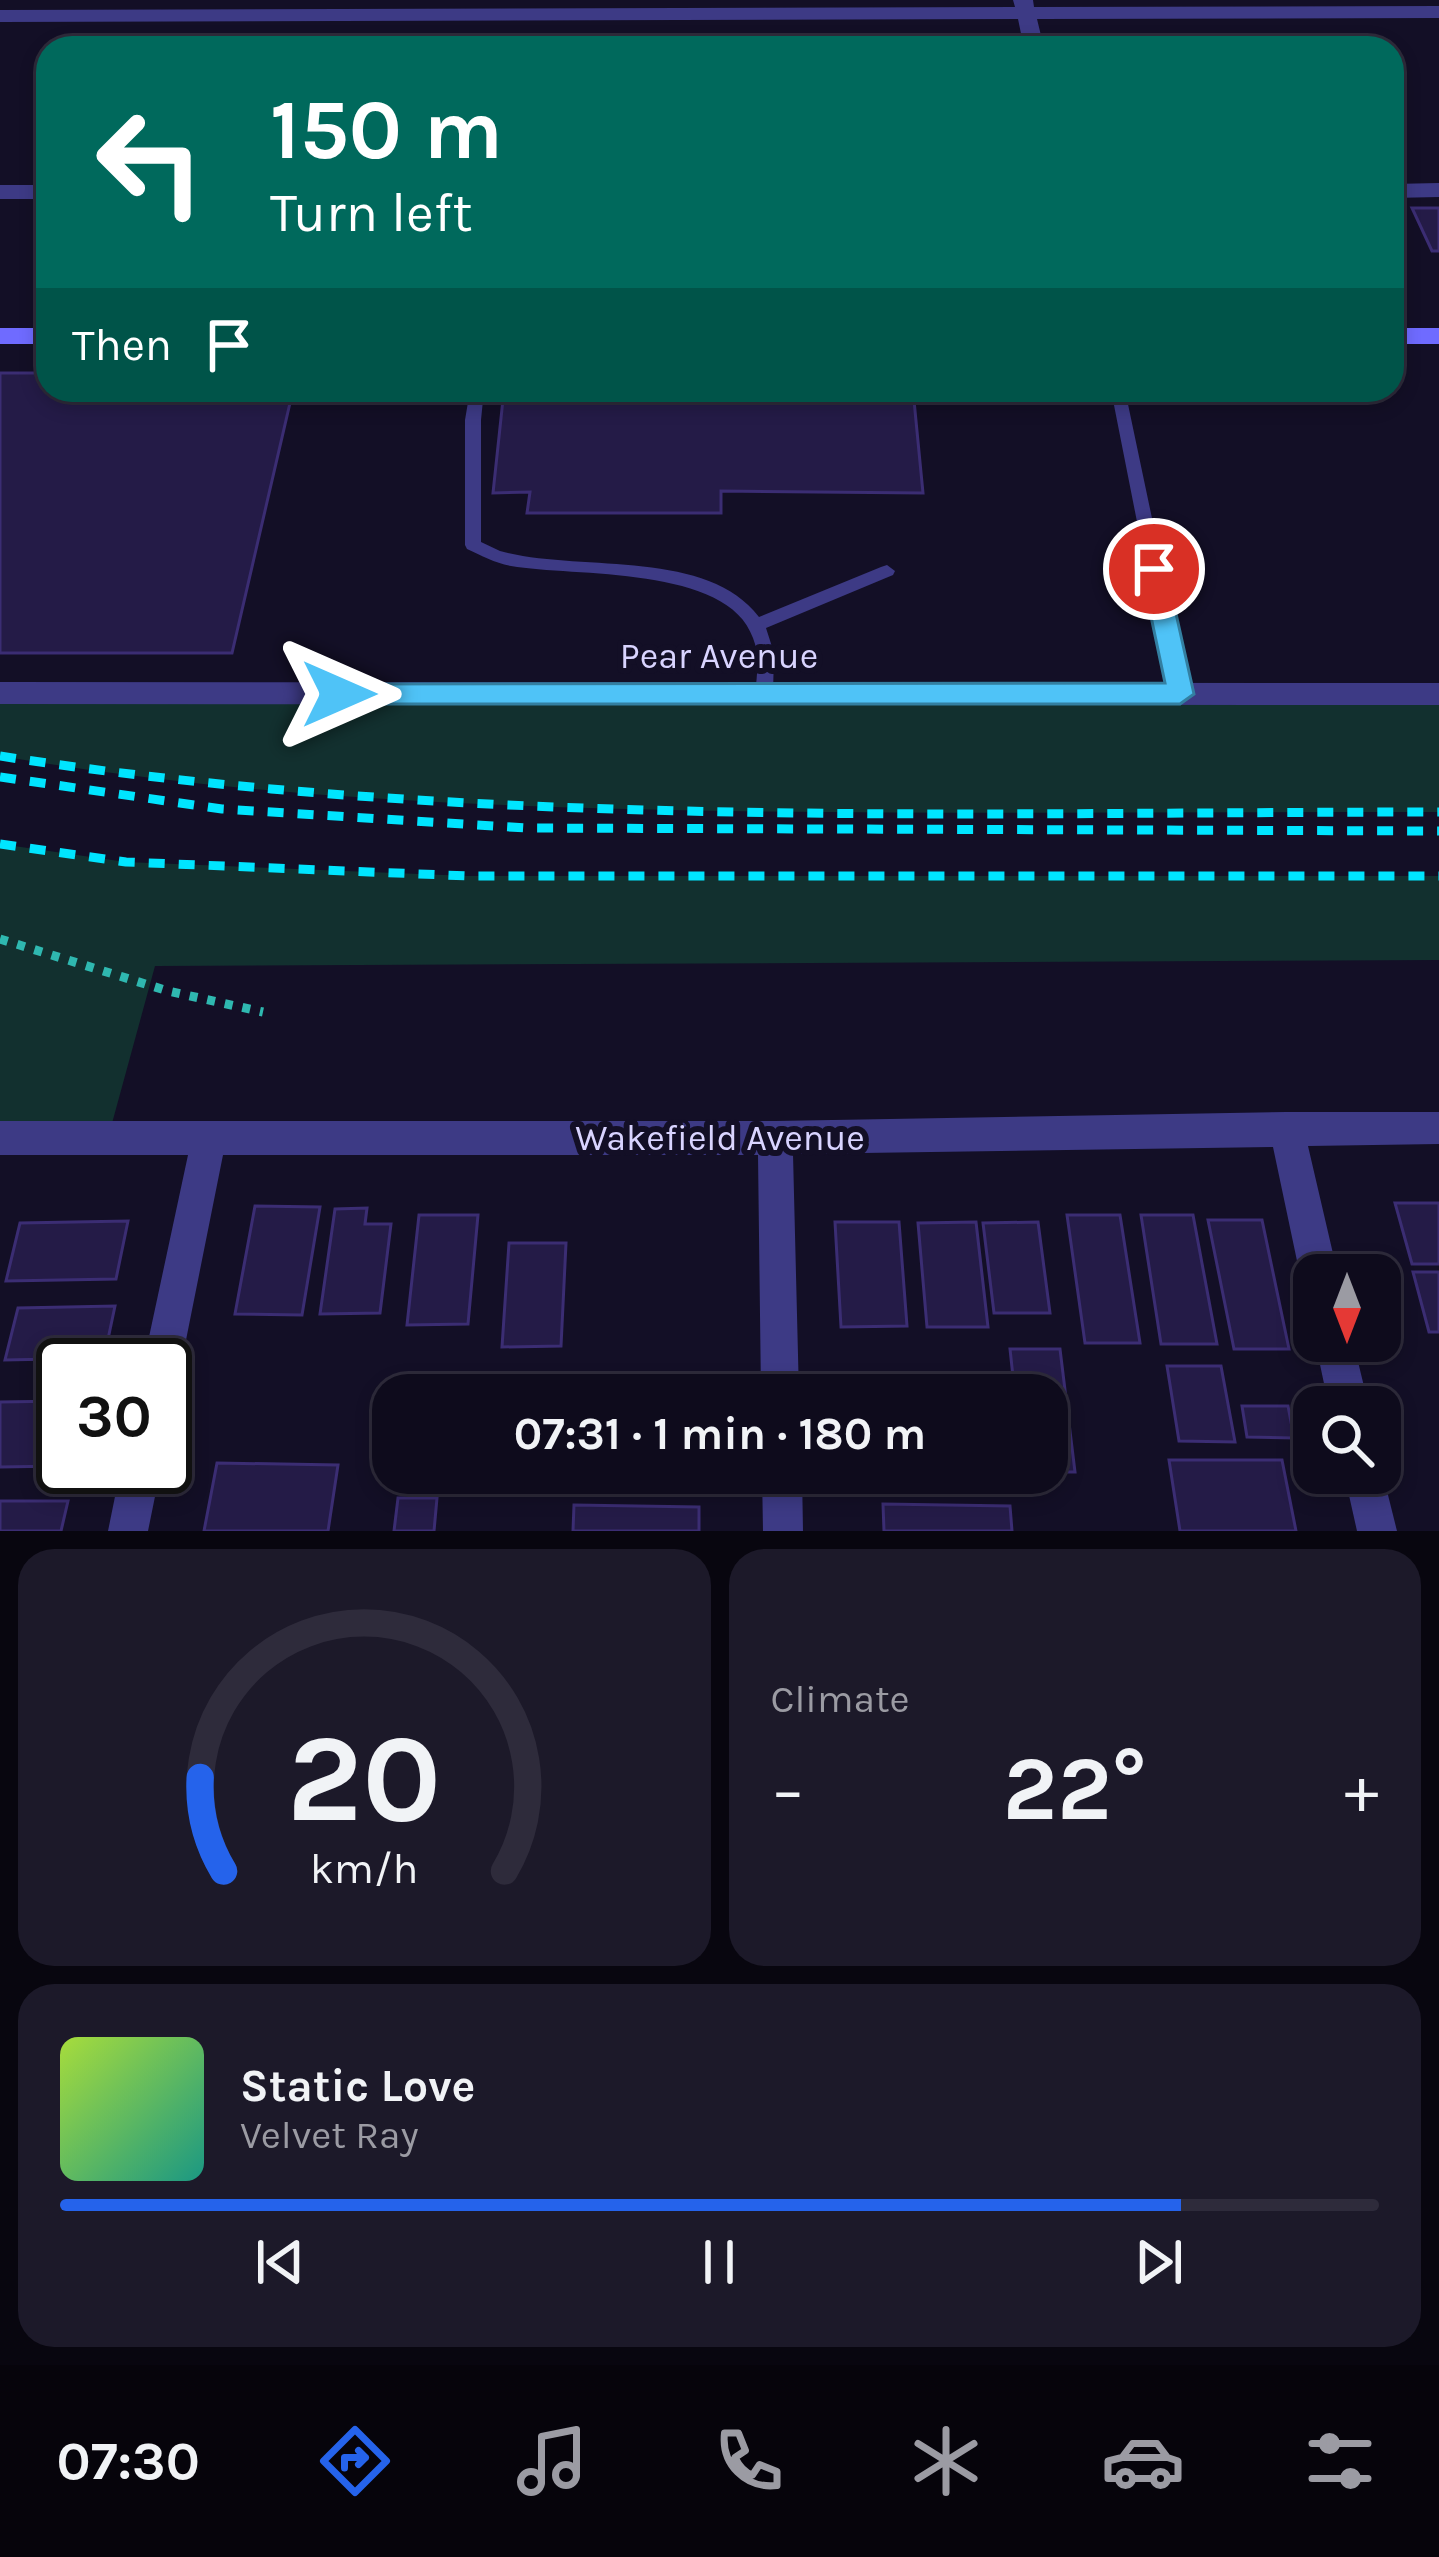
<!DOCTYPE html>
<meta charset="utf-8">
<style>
body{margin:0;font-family:Karla,sans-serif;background:#1c1929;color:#f1f3f6;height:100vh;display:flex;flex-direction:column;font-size:45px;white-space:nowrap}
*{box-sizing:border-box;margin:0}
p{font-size:39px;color:#9b9ba3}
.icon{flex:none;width:66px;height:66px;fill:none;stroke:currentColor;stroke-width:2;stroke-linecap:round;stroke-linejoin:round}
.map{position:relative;height:1531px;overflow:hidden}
.side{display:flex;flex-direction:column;gap:18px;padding:18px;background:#08060f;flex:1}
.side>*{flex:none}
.guide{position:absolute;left:36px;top:36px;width:1368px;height:366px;border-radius:36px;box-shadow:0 6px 18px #0003,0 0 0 3px #2e2b3b;background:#00695c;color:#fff;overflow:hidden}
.needle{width:78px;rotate:180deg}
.controls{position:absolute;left:1293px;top:1254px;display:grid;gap:24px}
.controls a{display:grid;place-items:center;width:108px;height:108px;border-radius:24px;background:#0e0b1c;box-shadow:0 6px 18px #0003,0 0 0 3px #2e2b3b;font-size:60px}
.speed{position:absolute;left:36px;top:1338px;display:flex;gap:24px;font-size:60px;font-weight:700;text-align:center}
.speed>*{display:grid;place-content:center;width:156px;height:156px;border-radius:50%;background:#0e0b1c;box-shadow:0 6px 18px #0003,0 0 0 3px #2e2b3b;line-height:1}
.speed .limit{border:6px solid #111;border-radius:18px;background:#fff;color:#111}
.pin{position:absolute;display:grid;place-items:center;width:102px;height:102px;color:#fff;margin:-51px;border:6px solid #fff;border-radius:50%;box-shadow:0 3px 12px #0007}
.me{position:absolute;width:132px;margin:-66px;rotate:90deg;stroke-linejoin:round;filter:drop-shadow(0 0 9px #0008)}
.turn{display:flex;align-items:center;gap:42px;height:252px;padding:0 36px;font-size:54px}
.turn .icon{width:156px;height:156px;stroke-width:2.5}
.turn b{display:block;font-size:84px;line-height:102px}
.then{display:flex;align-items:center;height:114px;padding:0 36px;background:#0003;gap:24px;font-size:45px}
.big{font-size:90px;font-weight:700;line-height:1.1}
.side .tile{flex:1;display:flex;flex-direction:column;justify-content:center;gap:18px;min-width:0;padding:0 42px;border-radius:36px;background:#1c1929}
.side .dial{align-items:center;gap:0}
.dial svg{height:312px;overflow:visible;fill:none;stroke:#2e2b3b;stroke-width:7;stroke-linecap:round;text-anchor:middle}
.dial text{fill:#f1f3f6;stroke:none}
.song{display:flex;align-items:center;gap:36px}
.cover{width:144px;height:144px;border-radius:18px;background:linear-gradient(135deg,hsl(80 70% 55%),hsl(170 70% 35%))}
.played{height:12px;border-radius:6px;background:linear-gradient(90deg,#2563eb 85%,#2e2b3b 85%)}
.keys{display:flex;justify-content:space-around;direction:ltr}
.heat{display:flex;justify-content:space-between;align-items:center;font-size:66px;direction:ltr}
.side .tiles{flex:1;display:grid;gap:18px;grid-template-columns:1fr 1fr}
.tile:last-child{grid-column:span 2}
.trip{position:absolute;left:372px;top:1374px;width:696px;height:120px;border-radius:36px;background:#0e0b1c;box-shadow:0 6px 18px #0003,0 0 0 3px #2e2b3b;font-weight:700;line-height:120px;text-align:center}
.tabs{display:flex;height:192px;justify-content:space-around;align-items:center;background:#06040b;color:#9b9ba3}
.tabs .icon{width:84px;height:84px}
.tabs .on{color:#2563eb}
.tabs b{font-size:54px;color:#f1f3f6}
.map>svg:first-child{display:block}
</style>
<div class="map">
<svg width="1439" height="1531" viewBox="0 0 1439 1531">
<rect width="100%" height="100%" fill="#130f26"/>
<!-- green -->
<path fill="#12302f" d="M0 693 1439 694V812C1200 812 961 814 723 811 480 807 239 797 0 756Z
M0 844 126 862 468 876H1439V960L155 966 108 1138H0Z"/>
<!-- building -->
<path fill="#241b47" stroke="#3b2d73" stroke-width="3" d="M1412 208H1439V251H1432Z
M0 373H48V390H293L232 653H0Z
M504 390H913L923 493 721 491V513H527L530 492 493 493Z
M1395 1203H1439V1264H1412Z
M255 1206 320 1207 302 1315 235 1314Z
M367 1208 365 1224H391L380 1313 320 1314 335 1209Z
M419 1215H478L468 1324 407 1325Z
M1067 1215H1120L1140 1343H1085Z
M1141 1215H1193L1217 1344H1161Z
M1208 1220H1262L1289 1349H1234Z
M128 1221 116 1279 6 1281 20 1223Z
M835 1222H899L907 1326 841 1327Z
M976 1222 988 1327H927L918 1223Z
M1038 1222 1050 1313H994L983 1223Z
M509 1243H566L561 1346 502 1347Z
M1413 1272H1439V1332H1429Z
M115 1306 104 1358 5 1360 18 1308Z
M1010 1349H1060L1075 1472H1047V1395H1015Z
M1167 1366H1221L1235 1442 1179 1441Z
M836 1373H866L867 1388H897V1395H836Z
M613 1381V1395H560L561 1382Z
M657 1384 694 1385V1395H656Z
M63 1401 61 1466 0 1467V1402Z
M1242 1406H1288L1294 1438 1247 1437Z
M1169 1460H1282L1296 1531H1180Z
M217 1463 338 1465 328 1531H204Z
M398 1498H437L434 1531H394Z
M0 1501H68L61 1531H0Z
M883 1504 1010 1506 1012 1531H884Z
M574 1505 699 1507V1531H573Z"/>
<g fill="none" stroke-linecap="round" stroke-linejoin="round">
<!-- path -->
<path stroke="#2fb8b0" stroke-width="9" stroke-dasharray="8 10" stroke-linecap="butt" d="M0 939 168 991 263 1012"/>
<!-- lane -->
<path fill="#3d3a85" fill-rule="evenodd" d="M470 390H484L481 420V542L500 551C576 573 706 547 759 617L881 567 887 565 895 571 893 575 766 628 774 653 773 694 770 699H758L755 694C757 676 760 655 753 638 728 565 574 577 511 566 495 563 482 556 467 549L465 545V420Z
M1111 390H1125L1189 694 1180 701 1171 694Z"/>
<!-- street -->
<path fill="#3d3a85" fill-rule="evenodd" d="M1013 0H1033L1034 7 1439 6V18L1037 19 1044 48H1024L1018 19 0 22V10L1015 7Z
M1439 183V197L1392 198V184Z
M0 185H48V199H0Z
M0 682 1439 683V705L0 704Z
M1286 1112H1439V1144L1308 1146 1338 1275H1314V1291L1306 1288 1300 1275 1273 1147 793 1154 799 1395H761L758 1155H223L181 1365 176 1379 165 1383V1365H143L188 1155H0V1121H775Z
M1315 1341H1353L1369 1407H1329Z
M1380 1463 1397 1531H1357L1344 1473H1380Z
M121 1467H161L148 1531H108Z
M762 1473H802L803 1531H763Z"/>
<!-- secondary -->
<path fill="#6f6bff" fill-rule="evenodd" d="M0 328H48V344H0Z
M1392 328H1439V344H1392Z"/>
<!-- rail -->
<path stroke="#00e5ff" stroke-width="9" stroke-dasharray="16 14" stroke-linecap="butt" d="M0 756C475 830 959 812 1439 812
M0 777 222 809 526 828 1439 831
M0 844 126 862 469 876H1439"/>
</g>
<!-- route -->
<path fill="#4fc3f7" stroke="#337fa1" stroke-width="3" d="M1154 560 1166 569 1194 694 1180 704H339L326 694 339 684 1165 683 1141 569Z"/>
<g text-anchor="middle" stroke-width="12" stroke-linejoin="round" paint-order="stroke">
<!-- street labels -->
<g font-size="36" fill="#d9d4ff" stroke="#130f26">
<text x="719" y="668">Pear Avenue</text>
<text x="720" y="1150">Wakefield Avenue</text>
</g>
</g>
</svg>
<div class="controls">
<a><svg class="needle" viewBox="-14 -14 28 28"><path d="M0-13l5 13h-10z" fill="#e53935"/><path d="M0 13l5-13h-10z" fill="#9b9ba3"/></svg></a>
<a><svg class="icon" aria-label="search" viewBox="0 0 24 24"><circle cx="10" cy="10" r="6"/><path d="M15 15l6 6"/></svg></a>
</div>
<div class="speed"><div class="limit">30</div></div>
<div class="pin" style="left:1154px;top:569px;background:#d93025"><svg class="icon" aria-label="arrive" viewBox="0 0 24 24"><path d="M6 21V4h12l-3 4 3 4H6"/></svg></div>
<svg class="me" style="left:339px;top:694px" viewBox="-20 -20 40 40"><path d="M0-17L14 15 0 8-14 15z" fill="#4fc3f7" stroke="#fff" stroke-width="4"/></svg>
<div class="trip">07:31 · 1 min · 180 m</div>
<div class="guide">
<div class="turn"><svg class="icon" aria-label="left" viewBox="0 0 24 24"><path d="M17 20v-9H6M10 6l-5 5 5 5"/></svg><div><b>150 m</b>Turn left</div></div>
<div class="then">Then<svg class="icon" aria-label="arrive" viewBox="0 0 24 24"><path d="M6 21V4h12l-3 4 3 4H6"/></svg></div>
</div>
</div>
<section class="side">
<div class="tiles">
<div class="tile dial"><svg viewBox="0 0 100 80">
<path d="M14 69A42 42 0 1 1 86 69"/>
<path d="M14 69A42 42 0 0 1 8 45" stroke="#2563eb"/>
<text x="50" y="56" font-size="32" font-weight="700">20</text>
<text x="50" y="72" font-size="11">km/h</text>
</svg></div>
<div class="tile"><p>Climate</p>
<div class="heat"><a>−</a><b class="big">22°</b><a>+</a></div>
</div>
<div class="tile">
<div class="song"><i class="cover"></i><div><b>Static Love</b><p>Velvet Ray</p></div></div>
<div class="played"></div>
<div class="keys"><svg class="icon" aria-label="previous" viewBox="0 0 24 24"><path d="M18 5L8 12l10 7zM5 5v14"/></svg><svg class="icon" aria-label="pause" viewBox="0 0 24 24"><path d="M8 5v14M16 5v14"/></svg><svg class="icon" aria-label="next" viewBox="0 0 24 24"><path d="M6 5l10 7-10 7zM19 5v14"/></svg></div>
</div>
</div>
</section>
<nav class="tabs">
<b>07:30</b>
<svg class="icon on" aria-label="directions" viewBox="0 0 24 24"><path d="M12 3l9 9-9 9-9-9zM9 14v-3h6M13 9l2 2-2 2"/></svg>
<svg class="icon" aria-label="music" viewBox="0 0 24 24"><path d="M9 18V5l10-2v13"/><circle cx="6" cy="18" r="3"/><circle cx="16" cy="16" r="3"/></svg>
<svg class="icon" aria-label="phone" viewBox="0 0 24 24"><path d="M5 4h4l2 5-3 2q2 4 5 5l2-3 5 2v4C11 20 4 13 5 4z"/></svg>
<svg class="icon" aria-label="climate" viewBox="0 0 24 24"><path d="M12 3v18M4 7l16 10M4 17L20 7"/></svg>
<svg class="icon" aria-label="car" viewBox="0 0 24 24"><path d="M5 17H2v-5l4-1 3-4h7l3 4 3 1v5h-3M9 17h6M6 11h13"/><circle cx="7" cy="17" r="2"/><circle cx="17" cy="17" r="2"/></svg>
<svg class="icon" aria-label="filters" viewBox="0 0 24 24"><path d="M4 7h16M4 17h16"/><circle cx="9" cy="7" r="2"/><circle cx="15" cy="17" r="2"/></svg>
</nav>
